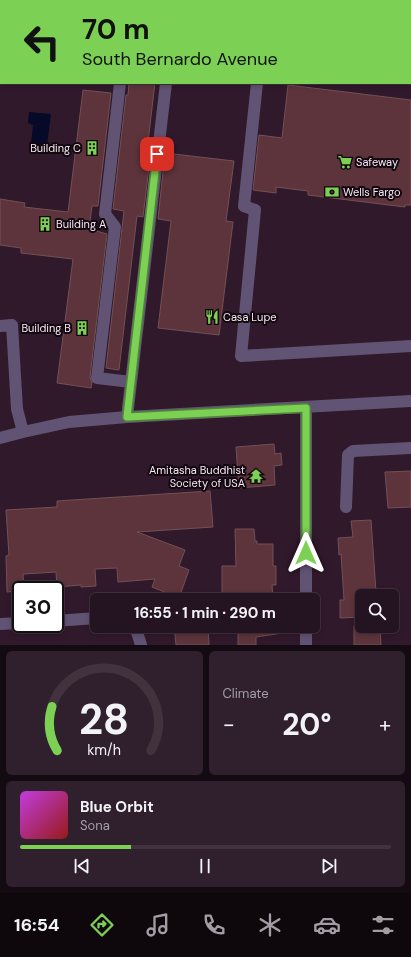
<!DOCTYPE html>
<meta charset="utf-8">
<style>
body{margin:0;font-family:"DM Sans",sans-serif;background:#30202d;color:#f1f3f6;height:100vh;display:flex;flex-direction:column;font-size:15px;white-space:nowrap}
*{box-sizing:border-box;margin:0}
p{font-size:13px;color:#a39ea5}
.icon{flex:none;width:22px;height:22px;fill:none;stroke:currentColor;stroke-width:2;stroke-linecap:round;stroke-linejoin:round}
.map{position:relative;height:645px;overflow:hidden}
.drawer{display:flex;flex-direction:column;gap:6px;padding:6px;background:#140a12;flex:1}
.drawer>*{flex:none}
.guide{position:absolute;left:0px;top:0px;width:411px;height:84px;box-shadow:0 2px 6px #0003,0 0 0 1px #41323e;background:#7cd155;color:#111;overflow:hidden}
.fabs{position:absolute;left:355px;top:589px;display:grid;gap:8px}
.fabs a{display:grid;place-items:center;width:44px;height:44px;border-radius:6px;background:#241320;box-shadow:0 2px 6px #0003,0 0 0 1px #41323e;font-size:20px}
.speed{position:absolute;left:12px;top:581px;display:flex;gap:8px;font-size:20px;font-weight:700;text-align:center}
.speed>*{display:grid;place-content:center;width:52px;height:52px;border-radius:50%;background:#241320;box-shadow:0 2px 6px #0003,0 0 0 1px #41323e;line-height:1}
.speed .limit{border:2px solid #111;border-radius:6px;background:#fff;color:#111}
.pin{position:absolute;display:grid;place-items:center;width:34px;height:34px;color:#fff;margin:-17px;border-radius:8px;box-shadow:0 2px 6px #0006}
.me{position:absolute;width:44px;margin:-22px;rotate:0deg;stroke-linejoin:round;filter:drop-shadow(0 0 3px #0008)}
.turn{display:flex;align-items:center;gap:14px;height:84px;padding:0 16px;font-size:18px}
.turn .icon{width:52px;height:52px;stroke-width:2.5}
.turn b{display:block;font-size:28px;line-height:34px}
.big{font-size:30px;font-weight:700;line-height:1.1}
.drawer .tile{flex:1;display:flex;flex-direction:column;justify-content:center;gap:6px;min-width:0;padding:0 14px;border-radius:6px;background:#30202d}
.drawer .dial{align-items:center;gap:0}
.dial svg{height:104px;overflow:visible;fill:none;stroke:#41323e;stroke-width:7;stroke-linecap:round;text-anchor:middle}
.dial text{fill:#f1f3f6;stroke:none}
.song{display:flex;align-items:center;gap:12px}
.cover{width:48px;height:48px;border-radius:6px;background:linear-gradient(135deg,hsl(290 70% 55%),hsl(0 70% 35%))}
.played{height:4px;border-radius:2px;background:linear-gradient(90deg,#7cd155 30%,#41323e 30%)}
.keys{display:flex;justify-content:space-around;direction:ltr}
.heat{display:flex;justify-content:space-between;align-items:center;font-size:22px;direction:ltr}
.drawer .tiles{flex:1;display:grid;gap:6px;grid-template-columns:1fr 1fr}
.tile:last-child{grid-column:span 2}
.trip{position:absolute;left:90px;top:593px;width:230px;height:40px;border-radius:6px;background:#241320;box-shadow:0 2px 6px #0003,0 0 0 1px #41323e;font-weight:700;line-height:40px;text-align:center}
.menu{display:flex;height:64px;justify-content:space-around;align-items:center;background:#0e080d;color:#a39ea5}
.menu .icon{width:28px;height:28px}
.menu .on{color:#7cd155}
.menu b{font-size:18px;color:#f1f3f6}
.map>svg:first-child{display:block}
</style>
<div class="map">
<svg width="411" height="645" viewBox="0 0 411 645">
<rect width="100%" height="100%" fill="#30192b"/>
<!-- water -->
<path fill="#060927" d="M29 112 51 114 47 145 31 144 33 125 28 123Z"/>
<!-- building -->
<path fill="#5e343c" stroke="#735055" d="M129 83H155L147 150 151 151 143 217 137 216 119 370 106 368 124 211 113 209 126 95H128Z
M288 85 411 100V205H405V207L308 195V191L276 187V193L253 190 259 135 282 138Z
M83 90 111 93 98 206H92L89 229 107 234 90 377 92 383 91 388 57 383 73 259 21 253V248L0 245V199L25 203 24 207 68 212Z
M165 153 234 161 226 221 233 222 219 335 158 328 171 221 158 219Z
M274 444 275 454 281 453 282 465 274 466 275 485 239 488 236 447Z
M411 471V507L388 508 385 472Z
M210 491 213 527 137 532 185 550 179 566 189 570 179 598 152 587 155 579 118 582 117 568 95 569 96 586 81 587V585L57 587 56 572 23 574 24 590 7 592 6 556 9 555 6 510 57 507V501Z
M371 520 376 592 362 593V617L340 618V600H344L341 554 339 555 338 538 353 537 351 521Z
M235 529H254L255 541H257V544H273V566H276V585H272L273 598H255V600H222V566H236Z
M174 626H208L209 645H176Z
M238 626H283V633L256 637V645H238Z
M354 626H380L381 645H354Z"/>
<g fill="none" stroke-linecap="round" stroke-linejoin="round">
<!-- minor -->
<path stroke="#615374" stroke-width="12" d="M130 0 139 1
M391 1V0
M410 36H411
M120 83 105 214 115 227 97 378 131 382
M257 83 244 206 255 210 241 356 411 346
M0 326 12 325 17 409 23 432
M127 417 166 83
M0 438 23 432 69 422 127 417 411 401
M346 507 348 455 353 451 411 448
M306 600V408
M55 621 97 618
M0 624 21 623
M131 626 137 632 141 645
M306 626V645"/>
</g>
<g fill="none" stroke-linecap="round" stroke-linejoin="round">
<defs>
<path id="route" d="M157 154 127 417 306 408V553"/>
</defs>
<!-- route casing -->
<use href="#route" stroke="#518837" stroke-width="10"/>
<!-- route -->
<use href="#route" stroke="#7cd155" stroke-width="7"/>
</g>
<!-- icons -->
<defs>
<symbol id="building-bare" viewBox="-9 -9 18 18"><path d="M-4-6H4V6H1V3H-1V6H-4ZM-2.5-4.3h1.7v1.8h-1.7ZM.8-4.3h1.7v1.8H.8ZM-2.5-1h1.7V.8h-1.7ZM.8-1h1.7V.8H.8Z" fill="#7cd155" stroke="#12080f" stroke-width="2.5" paint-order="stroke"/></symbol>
<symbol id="supermarket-bare" viewBox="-9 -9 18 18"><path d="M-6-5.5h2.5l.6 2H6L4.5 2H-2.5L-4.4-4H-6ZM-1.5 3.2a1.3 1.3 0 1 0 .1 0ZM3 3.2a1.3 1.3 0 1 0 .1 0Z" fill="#7cd155" stroke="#12080f" stroke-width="2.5" paint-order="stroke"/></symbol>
<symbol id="bank-bare" viewBox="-9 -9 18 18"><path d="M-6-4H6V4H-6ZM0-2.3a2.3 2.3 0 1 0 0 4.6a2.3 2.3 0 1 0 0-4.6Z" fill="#7cd155" stroke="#12080f" stroke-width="2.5" paint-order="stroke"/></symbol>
<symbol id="restaurant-bare" viewBox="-9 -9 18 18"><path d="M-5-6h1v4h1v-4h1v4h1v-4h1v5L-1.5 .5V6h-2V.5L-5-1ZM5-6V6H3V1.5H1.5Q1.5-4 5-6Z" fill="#7cd155" stroke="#12080f" stroke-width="2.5" paint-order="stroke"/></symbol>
<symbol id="temple-bare" viewBox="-9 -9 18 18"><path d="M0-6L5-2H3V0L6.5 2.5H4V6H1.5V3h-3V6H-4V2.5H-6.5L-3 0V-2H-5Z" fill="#7cd155" stroke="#12080f" stroke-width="2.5" paint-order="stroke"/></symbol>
</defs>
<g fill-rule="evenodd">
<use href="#building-bare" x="82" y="138" width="20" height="20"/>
<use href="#supermarket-bare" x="335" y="152" width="20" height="20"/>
<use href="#bank-bare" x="322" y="182" width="20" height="20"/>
<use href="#building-bare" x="35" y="214" width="20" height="20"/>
<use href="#restaurant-bare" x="202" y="307" width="20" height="20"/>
<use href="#building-bare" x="72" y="318" width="20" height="20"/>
<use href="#temple-bare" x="246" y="466" width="20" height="20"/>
</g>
<g text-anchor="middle" stroke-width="4" stroke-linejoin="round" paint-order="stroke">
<!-- poi labels -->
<g font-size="11" fill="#f7e6f2" stroke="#12080f" text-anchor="start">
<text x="81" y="152" text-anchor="end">Building C</text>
<text x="356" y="166">Safeway</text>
<text x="343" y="196">Wells Fargo</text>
<text x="56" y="228">Building A</text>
<text x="223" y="321">Casa Lupe</text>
<text x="71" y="332" text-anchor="end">Building B</text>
<text x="245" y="474" text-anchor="end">Amitasha Buddhist<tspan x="245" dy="13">Society of USA</tspan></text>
</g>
</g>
</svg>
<div class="fabs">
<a><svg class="icon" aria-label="search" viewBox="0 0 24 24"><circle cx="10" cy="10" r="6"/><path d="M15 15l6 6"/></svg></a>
</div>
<div class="speed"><div class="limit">30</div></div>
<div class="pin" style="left:157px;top:154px;background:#d93025"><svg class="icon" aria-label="arrive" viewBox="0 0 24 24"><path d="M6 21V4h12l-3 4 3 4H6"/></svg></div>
<svg class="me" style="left:306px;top:553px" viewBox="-20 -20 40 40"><path d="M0-17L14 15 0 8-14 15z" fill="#7cd155" stroke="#fff" stroke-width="4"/></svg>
<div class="trip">16:55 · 1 min · 290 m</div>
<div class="guide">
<div class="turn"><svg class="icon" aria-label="left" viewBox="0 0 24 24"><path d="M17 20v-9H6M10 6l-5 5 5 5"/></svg><div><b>70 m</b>South Bernardo Avenue</div></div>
</div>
</div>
<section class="drawer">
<div class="tiles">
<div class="tile dial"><svg viewBox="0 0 100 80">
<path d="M14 69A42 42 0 1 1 86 69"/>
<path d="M14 69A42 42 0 0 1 10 35" stroke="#7cd155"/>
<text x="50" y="56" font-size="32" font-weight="700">28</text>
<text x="50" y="72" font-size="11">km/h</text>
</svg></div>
<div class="tile"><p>Climate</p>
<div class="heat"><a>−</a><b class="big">20°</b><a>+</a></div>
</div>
<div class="tile">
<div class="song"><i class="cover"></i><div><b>Blue Orbit</b><p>Sona</p></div></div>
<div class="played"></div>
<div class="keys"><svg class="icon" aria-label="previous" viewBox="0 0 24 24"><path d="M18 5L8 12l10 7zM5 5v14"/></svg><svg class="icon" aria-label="pause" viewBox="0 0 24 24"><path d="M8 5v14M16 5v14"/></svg><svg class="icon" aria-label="next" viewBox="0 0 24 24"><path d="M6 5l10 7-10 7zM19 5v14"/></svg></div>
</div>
</div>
</section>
<nav class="menu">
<b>16:54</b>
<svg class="icon on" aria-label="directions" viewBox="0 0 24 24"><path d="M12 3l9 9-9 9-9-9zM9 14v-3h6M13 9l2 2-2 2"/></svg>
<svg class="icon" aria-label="music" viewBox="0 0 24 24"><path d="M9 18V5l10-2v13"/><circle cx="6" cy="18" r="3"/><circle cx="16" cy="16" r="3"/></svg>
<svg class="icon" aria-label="phone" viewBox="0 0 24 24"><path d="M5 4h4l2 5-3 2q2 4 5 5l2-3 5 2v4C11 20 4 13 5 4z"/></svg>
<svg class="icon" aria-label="climate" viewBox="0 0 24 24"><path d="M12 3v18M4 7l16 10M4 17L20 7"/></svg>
<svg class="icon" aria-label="car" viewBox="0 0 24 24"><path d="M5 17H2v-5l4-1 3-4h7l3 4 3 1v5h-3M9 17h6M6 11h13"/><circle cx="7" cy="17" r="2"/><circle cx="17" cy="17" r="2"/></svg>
<svg class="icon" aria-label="filters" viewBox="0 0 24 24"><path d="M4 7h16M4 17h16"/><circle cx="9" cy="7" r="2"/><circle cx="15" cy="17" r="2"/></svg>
</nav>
